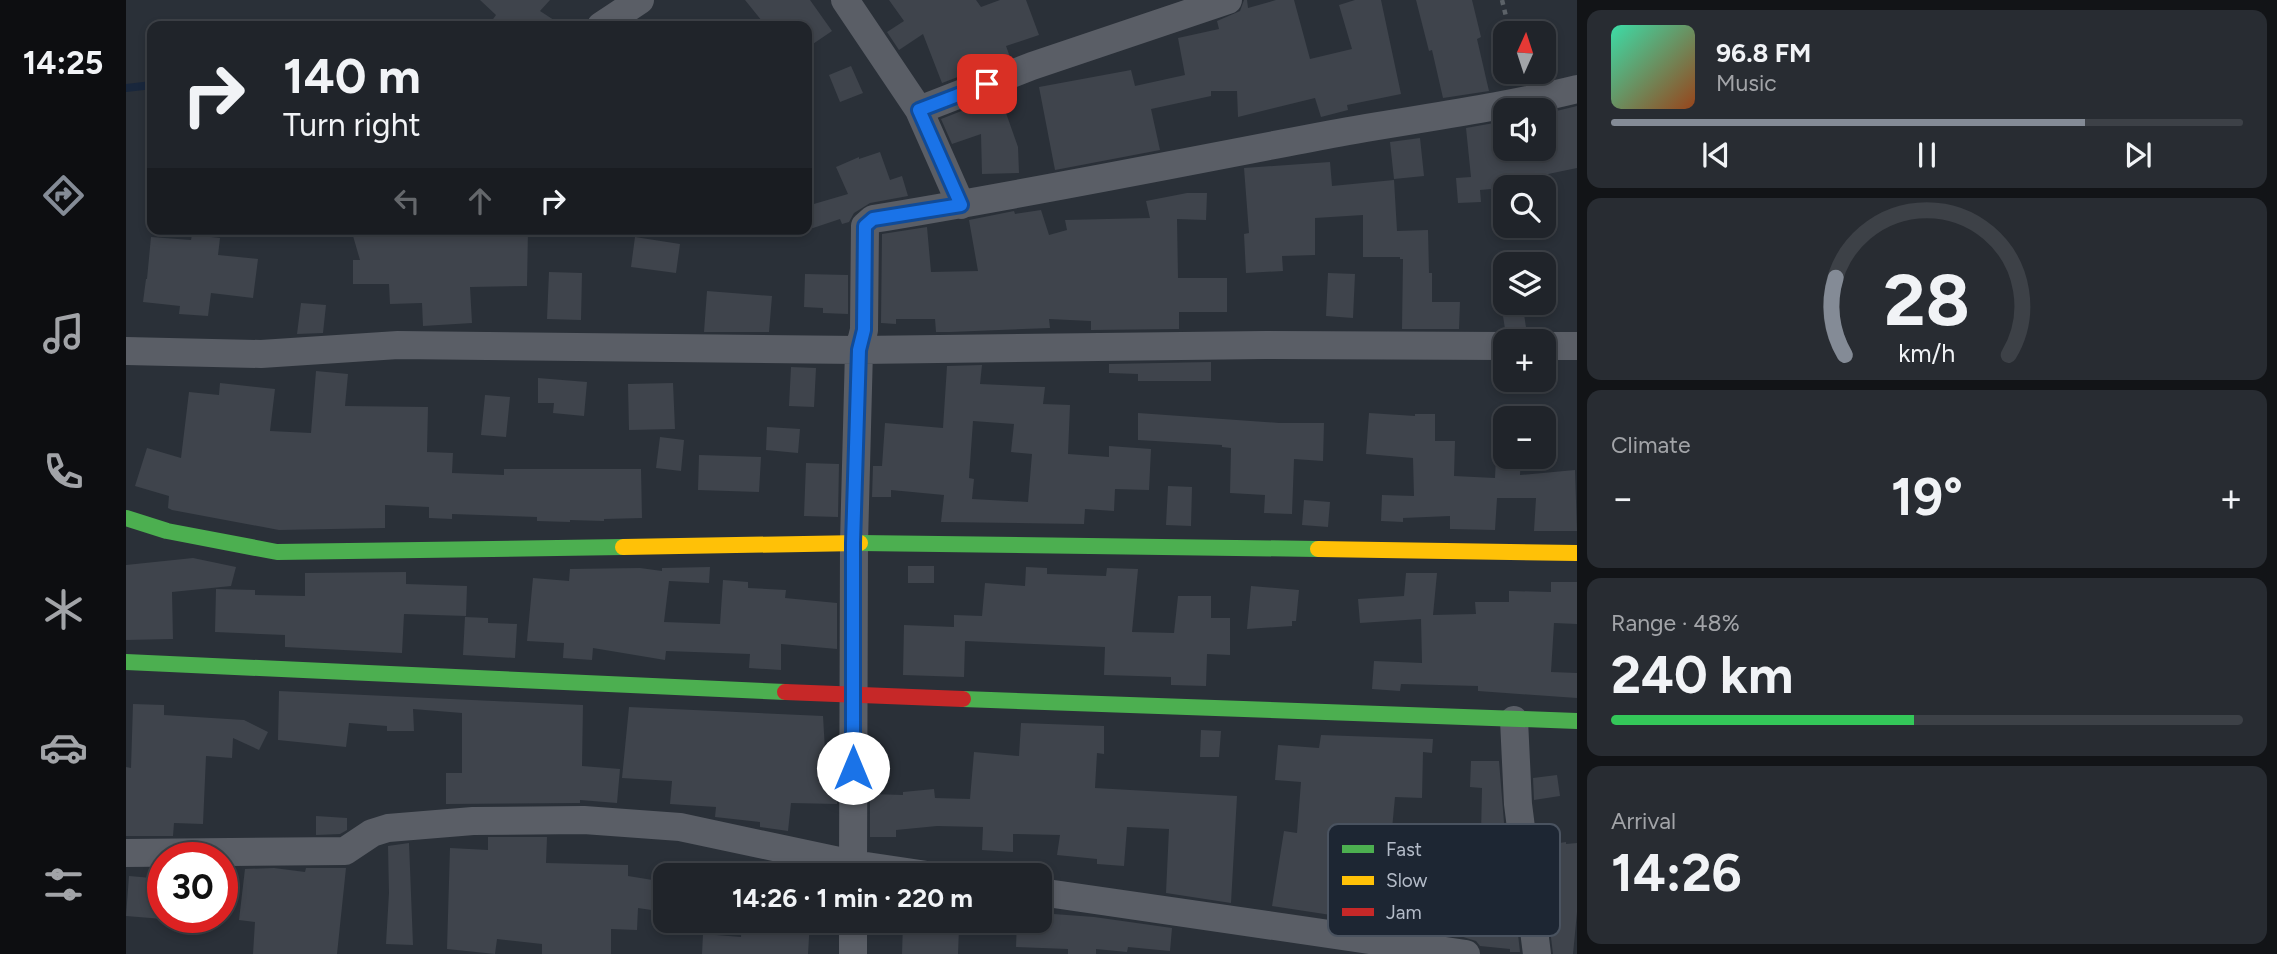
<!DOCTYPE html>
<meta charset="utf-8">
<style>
body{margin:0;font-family:Figtree,sans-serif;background:#282c32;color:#f1f3f6;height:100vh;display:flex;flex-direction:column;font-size:26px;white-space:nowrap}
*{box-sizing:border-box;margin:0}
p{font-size:23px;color:#a2a4a8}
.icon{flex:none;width:38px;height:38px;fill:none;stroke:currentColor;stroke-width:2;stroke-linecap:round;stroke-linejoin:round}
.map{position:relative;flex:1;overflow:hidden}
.details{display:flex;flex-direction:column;gap:10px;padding:10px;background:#121417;width:700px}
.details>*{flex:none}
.guide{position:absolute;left:21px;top:21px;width:665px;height:214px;border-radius:14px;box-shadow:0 4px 10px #0003,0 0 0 2px #3d4147;background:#20242a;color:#f1f3f6;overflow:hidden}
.needle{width:46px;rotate:3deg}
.controls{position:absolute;left:1367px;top:21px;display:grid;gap:14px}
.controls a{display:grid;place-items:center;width:63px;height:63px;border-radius:14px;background:#20242a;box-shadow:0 4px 10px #0003,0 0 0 2px #3d4147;font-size:35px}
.speed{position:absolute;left:21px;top:842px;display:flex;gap:14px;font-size:35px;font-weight:700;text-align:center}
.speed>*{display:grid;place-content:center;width:91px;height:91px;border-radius:50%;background:#20242a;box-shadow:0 4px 10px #0003,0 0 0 2px #3d4147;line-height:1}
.speed .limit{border:10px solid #d22;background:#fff;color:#111}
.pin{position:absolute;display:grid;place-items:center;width:60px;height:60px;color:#fff;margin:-30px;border-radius:14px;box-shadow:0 4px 10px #0006}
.me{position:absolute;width:77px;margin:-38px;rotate:0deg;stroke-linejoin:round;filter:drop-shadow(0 0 5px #0008)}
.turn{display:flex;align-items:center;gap:24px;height:147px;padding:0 21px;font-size:32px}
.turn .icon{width:91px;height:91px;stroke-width:2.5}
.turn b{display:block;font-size:49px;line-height:60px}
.lanes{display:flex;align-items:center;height:66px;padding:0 21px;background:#0003;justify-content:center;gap:35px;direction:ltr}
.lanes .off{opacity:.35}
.big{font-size:52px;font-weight:700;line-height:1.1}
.details .tile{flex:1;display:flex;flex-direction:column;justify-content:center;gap:10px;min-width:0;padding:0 24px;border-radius:14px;background:#282c32}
.details .dial{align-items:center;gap:0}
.dial svg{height:182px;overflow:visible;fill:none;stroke:#3d4147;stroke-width:7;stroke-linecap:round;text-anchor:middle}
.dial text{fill:#f1f3f6;stroke:none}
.song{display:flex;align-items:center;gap:21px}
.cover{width:84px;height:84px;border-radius:10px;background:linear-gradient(135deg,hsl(160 70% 55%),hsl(20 70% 35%))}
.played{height:7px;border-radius:4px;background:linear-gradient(90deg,#848b96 75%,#3d4147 75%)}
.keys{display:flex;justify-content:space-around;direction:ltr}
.heat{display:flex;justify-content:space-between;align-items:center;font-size:38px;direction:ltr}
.charge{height:10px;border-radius:5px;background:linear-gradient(90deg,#34c759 48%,#3d4147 0)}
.trip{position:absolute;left:527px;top:863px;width:399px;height:70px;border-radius:14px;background:#20242a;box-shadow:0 4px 10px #0003,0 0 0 2px #3d4147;font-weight:700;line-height:70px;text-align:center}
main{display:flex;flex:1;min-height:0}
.tabs{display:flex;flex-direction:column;width:126px;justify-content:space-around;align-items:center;background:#0d0e11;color:#a2a4a8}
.tabs .icon{width:49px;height:49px}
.tabs .selected{color:#848b96}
.tabs b{font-size:32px;color:#f1f3f6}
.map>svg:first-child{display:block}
</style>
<main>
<nav class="tabs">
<b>14:25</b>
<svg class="icon selected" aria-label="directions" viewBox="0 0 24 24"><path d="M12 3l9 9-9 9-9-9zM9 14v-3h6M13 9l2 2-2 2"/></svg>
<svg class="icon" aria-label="music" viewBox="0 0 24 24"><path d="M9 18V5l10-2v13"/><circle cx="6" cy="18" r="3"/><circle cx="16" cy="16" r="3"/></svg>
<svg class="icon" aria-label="phone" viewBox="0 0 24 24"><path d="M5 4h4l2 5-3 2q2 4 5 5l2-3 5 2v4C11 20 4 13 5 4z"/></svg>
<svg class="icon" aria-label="climate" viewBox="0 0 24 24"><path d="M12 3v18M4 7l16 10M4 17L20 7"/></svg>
<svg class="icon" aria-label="car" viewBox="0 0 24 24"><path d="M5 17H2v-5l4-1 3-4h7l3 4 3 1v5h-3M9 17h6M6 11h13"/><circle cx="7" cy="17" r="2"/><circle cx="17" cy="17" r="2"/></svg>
<svg class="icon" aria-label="filters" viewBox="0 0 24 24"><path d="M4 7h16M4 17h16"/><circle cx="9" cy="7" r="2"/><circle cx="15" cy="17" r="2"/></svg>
</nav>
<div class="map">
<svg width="1451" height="954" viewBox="0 0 1451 954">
<rect width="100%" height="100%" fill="#2a3038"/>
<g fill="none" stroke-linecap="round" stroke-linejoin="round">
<!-- stream -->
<path stroke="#19273c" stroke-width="8" d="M0 88 26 85"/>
</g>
<!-- building -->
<path fill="#3f444c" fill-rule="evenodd" d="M354 0H424L414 11 437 26H362L370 15Z
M619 0H684L706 31 681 48V26H640Z
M763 0H850L855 7 874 0H900L913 35 880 46 884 57 816 83 797 34 773 50 761 32 778 21Z
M1118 0H1121L1122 8 1150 0H1168L1184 59 1226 49 1213 5 1229 0H1255L1275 94 1221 105 1222 110 1195 117 1189 98 1112 117 1111 91H1085V96L1025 109 1034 150 929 170 913 87 1005 70 1009 86 1059 75 1052 38 1093 29 1091 21 1114 11Z
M1290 0H1346L1355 37 1351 39 1363 91 1317 98 1306 50 1303 51Z
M725 66 737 93 714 102 703 75Z
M874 96 892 147 893 173 856 174 855 134 826 144 815 119Z
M1451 106V168L1398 179V186L1354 190 1355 202 1332 203 1330 178 1345 177 1340 128 1368 123 1370 140 1379 139V149H1418V114Z
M1294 138 1298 176 1268 179 1264 142Z
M754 152 764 180 776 176 782 196 744 203 728 213 723 222 716 224 714 219 681 230V206L722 194 710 167 733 157V159Z
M1204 162 1206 186 1268 180 1271 231 1302 230 1303 273H1306V302H1334L1333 329H1276L1277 259H1274V257H1237V215L1189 218V255L1156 256 1157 271 1120 273 1118 234 1123 233 1118 168Z
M1061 193H1081L1080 220 1051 219 1052 278H1101V312H1053V329L965 330V321L923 319 924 328 824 332H810L809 319H770V324L755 323 756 234 801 227 805 272 852 271 843 220 888 211 889 214 915 210 923 235 941 230 939 220 1024 218 1020 201Z
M225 229H402L401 286 344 287 346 323 297 326 296 303 264 304 263 284H227V260H234Z
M66 235 94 238 92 255 132 259 127 298 85 293 82 316 53 314 54 306 17 302 20 279H21L25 237 65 240Z
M509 237 554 244 550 273 505 267Z
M423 272 456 273 455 320 421 319Z
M1202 273 1229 274 1227 318 1200 316Z
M679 274 722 275V314L697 313V308L678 307Z
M581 291 646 296 643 332H578Z
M175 303 200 305 197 333 171 334Z
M1398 314 1401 334 1391 335 1387 331 1379 329 1377 316Z
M1085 362V381H1012V374L983 373V364Z
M856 365 854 384 919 387 917 404 944 405 942 454 983 457V446L1025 449 1023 490 989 489 988 511 959 509 958 524 815 522 818 495 765 490V497H746L747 466H756L759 423 817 428 821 366ZM847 421 888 424 885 452 906 454 902 502 846 499 848 479 843 478Z
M665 367 690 368 688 407 663 406Z
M190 371 222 374 219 406 302 407 301 452 327 453 326 473 378 475V469H515L516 518 478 519V521L444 520V522L411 521V517L326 514V519L303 518V507L259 505V528L153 530 46 510 42 508 43 496 9 486 21 448 55 458 63 392 93 395 94 383 149 389 144 431 185 433Z
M412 378 461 382 458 416 427 413 428 403H412Z
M547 383 549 429 503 430 502 384Z
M359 395 384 397 380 437 355 435Z
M1012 413 1153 423H1198L1197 461 1168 459 1166 514 1138 513 1139 495 1104 493 1105 448 1096 447V445L1012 440Z
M1243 413 1289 416V414H1309V441H1329L1328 476 1369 478 1370 457H1395L1394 475 1449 470 1451 531H1408L1410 498H1371L1369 530 1324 529V516L1277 518V522L1255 521 1256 495 1288 496 1287 458 1240 454Z
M641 427 674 429 672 453 640 450Z
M534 437 558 440 555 471 530 468Z
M573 455 635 457 633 492 572 490Z
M680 463 713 464 712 517 678 516Z
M1042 486 1066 487 1065 526 1040 525Z
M1178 500 1204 502 1202 527 1176 525Z
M67 558 110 567 105 586 46 592 47 639 0 640V565Z
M782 566H808V583H782Z
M584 567 583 583 543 581 538 622 594 624 597 580 622 582V588L660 590 659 598 711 603V649L655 644V670L623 668 624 654 540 651 539 660 467 648 466 660 437 658 438 643 401 641 407 578 443 581 444 569 514 568 536 571V568Z
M900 567 921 568V574L980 576 981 568 1012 569 1006 632 1048 633 1052 596H1085V618H1104V655L1081 654 1080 686 1045 685V677L978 675 979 647 839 641 838 677 777 675 778 625 828 627V615L856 616 859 583 899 586Z
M280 572V584L341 586 340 616 278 614 276 653 159 647V635L89 632 90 589 129 590V595L179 596V573Z
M1280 573H1311L1307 615 1350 614 1349 602H1383V591L1425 592V582H1451V624L1428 623 1425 672 1451 673V698L1352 691V686L1275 684 1274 691 1246 689 1248 661 1296 663 1295 619 1234 623 1232 599 1278 596Z
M1125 586 1173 590 1170 621H1166V626L1121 629Z
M339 617 362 618V623L391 624 389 658 337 655Z
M153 691 457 705 456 766 494 769 491 803 454 800V803L320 804V773H336V713L287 709 288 731H261V726L223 723 220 747 152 740Z
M7 704 38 705V715L118 720 142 732 133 750 107 738 106 758 80 756 77 824 48 823 47 836H0V767L5 768Z
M503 707 697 716 700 767H711V804L665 803 662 831 634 827V822L589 817 590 807 544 804 546 781 496 778Z
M895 723 978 726V754L971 753 969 788 1111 796 1105 903 1040 893 1043 829 1001 827 998 866 971 864V859L931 855 934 835 887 834V852L856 850 857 827 811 826 770 830V837H744V794L777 795V792L808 789 809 798 844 799 848 752 893 756Z
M1075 730 1095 731 1093 757H1074Z
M1195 735 1307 739 1306 753 1297 752 1296 798 1269 797 1265 840 1331 841V838L1367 839 1361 916 1390 917 1394 952H1384V949L1354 946 1350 941 1334 936 1336 922 1288 920V930L1269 927V916L1205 912V915L1146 906 1158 831 1171 833 1175 782 1149 780 1152 745 1193 748Z
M1345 761H1373L1379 835H1355L1356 788 1344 787Z
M1431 775 1434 796 1408 800 1407 778Z
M190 816 221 818V830L214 834 190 835Z
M362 837H421L420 863 502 865V876L539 882V912L512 908 511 930 485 929V954H416V944L371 939 369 954 321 949 324 848 362 850Z
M1440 842V844L1451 843V912L1447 954H1427L1414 846Z
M283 843 287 945 260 944 263 893 262 846Z
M148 868 179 872 180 868H220L211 954H127L129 922 113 920 119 869Z
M3 876 37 879V919L0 916Z
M914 913 968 917 1046 928 1044 951 1002 947 1001 952 970 949V954H942V949L890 947 891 920H914Z
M616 920H684L682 954H576L577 934 615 937Z
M777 923 833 928 832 954H776Z"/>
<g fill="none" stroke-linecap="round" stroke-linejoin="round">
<!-- path -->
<path stroke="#5c6268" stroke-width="4.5" stroke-dasharray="5 5" stroke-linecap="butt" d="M1376 0 1384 33"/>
<!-- street -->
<path stroke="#5a5e66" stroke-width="28" d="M719 0 793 110 906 66 1102 0
M475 26 514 0
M793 110 835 205
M1418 346H1451
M0 351 135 354 272 345 733 350 1139 345 1379 346
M1388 720 1392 804 1411 954
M0 853 219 851 246 833 262 828 347 821 458 820 554 827 727 864 801 875
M727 875 728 543 733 350 738 330 739 226 747 219C901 194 1053 163 1206 134 1288 119 1370 109 1451 89
M914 892 1340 954
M727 920V954"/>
<!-- fast -->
<path stroke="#4caf50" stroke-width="16" d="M0 518 41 531 151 552 497 547
M734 543 1192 549
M0 662 659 692
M837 699 1451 721"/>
<!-- slow -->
<path stroke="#ffc107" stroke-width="16" d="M497 547 734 543
M1192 549 1451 553"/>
<!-- jam -->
<path stroke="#c62828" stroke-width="16" d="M659 692 837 699"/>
</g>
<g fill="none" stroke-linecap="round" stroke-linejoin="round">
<defs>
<path id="route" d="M727 768V543L733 350 738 330 739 226 747 219 835 205 793 110 861 84"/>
</defs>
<!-- route casing -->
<use href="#route" stroke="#114b97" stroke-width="18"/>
<!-- route -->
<use href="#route" stroke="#1a73e8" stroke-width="12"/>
</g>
<!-- legend -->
<rect x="1202" y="824" width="232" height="112" rx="10" fill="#1d2633" stroke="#4a5360" stroke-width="2"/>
<rect x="1216" y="845" width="32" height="8" fill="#4caf50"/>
<rect x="1216" y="876" width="32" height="9" fill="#ffc107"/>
<rect x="1216" y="908" width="32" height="8" fill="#c62828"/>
<g font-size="19" fill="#b4bcc9">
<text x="1260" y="856">Fast</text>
<text x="1260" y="887">Slow</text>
<text x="1260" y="919">Jam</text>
</g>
</svg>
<div class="controls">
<a><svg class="needle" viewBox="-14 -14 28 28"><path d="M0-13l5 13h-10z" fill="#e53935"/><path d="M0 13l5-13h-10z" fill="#a2a4a8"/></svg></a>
<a><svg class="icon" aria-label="sound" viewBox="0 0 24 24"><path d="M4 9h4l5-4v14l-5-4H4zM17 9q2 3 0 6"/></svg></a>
<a><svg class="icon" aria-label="search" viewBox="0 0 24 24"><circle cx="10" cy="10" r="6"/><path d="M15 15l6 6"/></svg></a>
<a><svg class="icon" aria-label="layers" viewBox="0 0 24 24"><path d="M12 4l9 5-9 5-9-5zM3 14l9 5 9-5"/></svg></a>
<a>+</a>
<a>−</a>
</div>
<div class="speed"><div class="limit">30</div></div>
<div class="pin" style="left:861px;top:84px;background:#d93025"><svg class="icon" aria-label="arrive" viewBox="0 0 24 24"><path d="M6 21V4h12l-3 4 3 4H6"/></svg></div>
<svg class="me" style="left:727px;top:768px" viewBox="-20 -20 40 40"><circle r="19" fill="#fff"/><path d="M0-13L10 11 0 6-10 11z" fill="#1a73e8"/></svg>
<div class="trip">14:26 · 1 min · 220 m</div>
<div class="guide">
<div class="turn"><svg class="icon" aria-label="right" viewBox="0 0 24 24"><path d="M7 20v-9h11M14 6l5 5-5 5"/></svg><div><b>140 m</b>Turn right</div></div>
<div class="lanes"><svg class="icon off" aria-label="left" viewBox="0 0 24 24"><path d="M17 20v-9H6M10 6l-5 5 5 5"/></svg><svg class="icon off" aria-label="ahead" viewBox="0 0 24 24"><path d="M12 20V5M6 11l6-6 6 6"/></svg><svg class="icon" aria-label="right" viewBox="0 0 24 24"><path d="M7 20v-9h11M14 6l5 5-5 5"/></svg></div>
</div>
</div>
<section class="details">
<div class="tile">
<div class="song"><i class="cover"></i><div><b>96.8 FM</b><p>Music</p></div></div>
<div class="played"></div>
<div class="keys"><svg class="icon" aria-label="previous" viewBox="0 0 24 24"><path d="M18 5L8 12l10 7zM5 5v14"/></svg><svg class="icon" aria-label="pause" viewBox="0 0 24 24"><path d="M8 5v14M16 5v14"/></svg><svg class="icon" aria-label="next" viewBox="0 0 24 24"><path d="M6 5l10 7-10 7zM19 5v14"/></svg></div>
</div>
<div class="tile dial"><svg viewBox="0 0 100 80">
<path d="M14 69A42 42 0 1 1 86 69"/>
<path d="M14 69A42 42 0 0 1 10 35" stroke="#848b96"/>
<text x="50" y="56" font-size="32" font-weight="700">28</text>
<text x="50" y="72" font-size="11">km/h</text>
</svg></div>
<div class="tile"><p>Climate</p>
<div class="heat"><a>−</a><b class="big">19°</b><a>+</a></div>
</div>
<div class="tile"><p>Range · 48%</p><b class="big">240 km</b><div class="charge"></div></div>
<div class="tile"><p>Arrival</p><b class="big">14:26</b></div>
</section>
</main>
